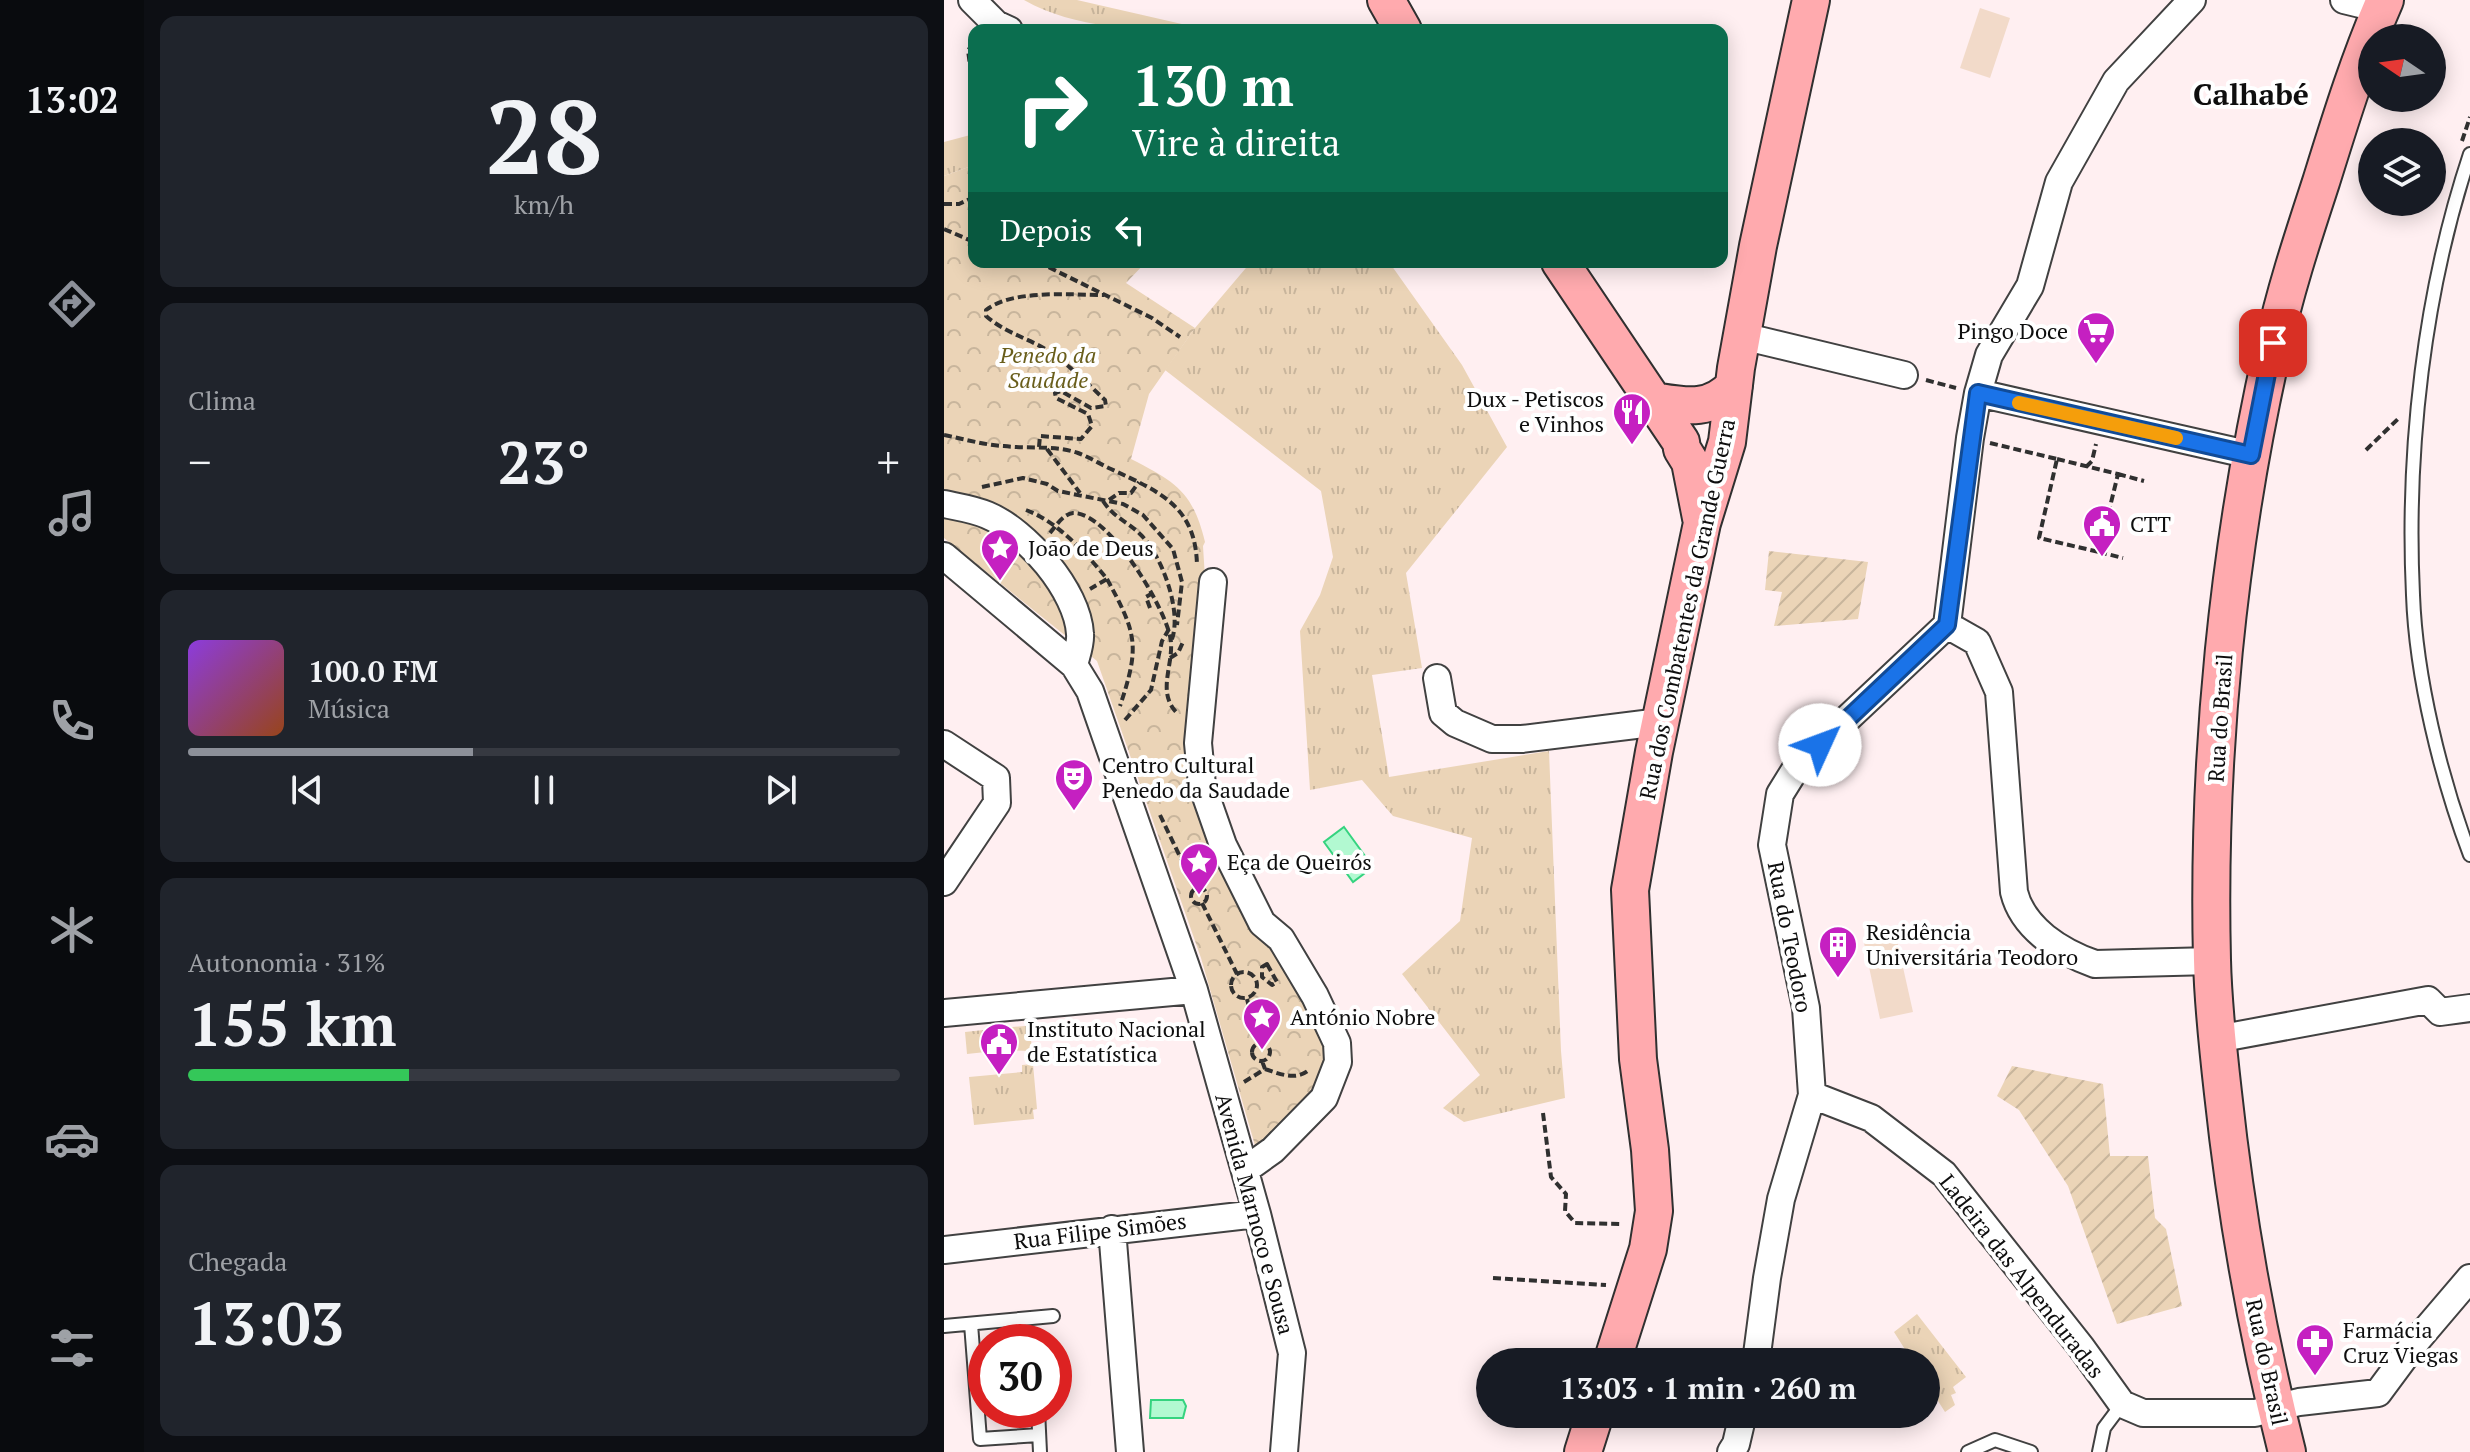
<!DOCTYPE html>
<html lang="pt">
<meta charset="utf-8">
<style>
body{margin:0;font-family:"PT Serif",serif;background:#20242c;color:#f1f3f6;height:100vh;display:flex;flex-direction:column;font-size:30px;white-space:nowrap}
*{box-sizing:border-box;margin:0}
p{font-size:26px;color:#9ea1a6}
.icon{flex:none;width:44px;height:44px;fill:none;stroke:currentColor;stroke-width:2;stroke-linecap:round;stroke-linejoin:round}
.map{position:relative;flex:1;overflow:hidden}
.side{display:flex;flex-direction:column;gap:16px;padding:16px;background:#0d0f14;width:800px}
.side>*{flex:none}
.top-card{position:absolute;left:24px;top:24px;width:760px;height:244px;border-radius:16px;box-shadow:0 4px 20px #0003;background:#0b6e4f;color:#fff;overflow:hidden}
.needle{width:52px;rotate:283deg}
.tools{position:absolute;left:1414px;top:24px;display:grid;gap:16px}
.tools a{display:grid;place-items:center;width:88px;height:88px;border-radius:50%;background:#171b24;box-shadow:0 4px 20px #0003;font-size:40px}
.speed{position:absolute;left:24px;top:1324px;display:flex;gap:16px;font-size:40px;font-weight:700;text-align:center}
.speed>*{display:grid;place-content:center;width:104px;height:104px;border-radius:50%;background:#171b24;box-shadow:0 4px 20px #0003;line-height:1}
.speed .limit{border:12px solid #d22;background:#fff;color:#111}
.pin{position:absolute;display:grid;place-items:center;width:68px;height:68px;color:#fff;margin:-34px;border-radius:16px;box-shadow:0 4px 12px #0006}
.me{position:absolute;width:88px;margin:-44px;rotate:47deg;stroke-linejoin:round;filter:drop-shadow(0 0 6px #0008)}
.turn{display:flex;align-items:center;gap:28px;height:168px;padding:0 32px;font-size:36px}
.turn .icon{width:104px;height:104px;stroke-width:2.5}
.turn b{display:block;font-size:56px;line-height:68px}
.then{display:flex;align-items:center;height:76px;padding:0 32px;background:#0003;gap:16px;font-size:30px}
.big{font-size:60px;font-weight:700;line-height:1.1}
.side .card{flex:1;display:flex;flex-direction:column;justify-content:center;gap:12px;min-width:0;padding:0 28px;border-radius:16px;background:#20242c}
.side .dial{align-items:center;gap:0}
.dial b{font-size:104px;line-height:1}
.song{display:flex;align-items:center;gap:24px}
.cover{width:96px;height:96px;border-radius:12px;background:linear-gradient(135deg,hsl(270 70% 55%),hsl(20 70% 35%))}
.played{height:8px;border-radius:4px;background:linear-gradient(90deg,#8c9099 40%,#363941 40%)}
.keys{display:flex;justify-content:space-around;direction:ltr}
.heat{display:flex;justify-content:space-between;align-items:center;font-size:44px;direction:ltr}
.charge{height:12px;border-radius:6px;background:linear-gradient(90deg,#34c759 31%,#363941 0)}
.trip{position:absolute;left:532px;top:1348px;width:464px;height:80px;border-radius:40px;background:#171b24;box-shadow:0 4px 20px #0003;font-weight:700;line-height:80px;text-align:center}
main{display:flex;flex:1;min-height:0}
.tab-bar{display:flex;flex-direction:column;width:144px;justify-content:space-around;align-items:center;background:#090b0e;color:#9ea1a6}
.tab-bar .icon{width:56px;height:56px}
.tab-bar .on{color:#8c9099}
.tab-bar b{font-size:36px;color:#f1f3f6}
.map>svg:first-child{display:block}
</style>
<main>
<nav class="tab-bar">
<b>13:02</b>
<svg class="icon on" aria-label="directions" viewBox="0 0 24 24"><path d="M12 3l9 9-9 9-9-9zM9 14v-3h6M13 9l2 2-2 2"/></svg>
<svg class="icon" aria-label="music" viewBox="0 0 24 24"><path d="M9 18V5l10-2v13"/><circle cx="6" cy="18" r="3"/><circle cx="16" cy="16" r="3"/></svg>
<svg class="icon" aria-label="phone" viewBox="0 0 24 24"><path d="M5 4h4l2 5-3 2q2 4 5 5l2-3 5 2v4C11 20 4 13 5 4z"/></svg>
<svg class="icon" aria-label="climate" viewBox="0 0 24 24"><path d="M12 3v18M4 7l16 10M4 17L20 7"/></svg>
<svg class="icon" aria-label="car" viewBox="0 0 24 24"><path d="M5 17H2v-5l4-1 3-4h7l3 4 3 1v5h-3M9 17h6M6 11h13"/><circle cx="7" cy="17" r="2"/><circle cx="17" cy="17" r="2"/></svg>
<svg class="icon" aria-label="filters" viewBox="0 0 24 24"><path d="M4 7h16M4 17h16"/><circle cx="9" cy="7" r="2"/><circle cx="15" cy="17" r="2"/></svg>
</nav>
<section class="side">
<div class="card dial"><b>28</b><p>km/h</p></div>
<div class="card"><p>Clima</p>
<div class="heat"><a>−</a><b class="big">23°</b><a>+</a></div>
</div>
<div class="card">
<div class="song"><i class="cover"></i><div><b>100.0 FM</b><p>Música</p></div></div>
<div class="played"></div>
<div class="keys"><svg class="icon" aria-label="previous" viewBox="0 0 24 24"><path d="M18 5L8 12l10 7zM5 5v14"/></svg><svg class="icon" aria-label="pause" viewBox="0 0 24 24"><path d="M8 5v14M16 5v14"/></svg><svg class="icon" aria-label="next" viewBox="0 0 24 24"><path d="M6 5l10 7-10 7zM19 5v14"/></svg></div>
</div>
<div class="card"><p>Autonomia · 31%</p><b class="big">155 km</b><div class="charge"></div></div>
<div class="card"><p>Chegada</p><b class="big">13:03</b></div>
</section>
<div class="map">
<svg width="1526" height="1452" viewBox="0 0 1526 1452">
<defs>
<pattern id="grass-tufts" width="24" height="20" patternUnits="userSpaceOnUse" patternTransform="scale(2)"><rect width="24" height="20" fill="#ebd4b7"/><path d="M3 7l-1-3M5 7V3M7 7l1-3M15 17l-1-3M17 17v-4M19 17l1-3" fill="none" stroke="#c8b59c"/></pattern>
<pattern id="park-crowns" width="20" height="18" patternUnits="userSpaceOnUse" patternTransform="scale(2)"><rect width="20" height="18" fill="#ebd4b7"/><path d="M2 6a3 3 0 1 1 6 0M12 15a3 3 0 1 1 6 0" fill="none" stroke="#c8b59c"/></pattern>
<pattern id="garden-furrows" width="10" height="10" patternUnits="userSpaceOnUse" patternTransform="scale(2)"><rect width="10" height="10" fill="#ebd4b7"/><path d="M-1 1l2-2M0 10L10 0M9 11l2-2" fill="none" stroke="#c8b59c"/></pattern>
</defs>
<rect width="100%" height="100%" fill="#ffeff1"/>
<!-- grass -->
<path fill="url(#grass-tufts)" d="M80 0H133L264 30C202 30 135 31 80 0Z
M30 134V165L0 176V142Z
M307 262H380L387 268 393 262H445L518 365 563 447 462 573 478 668 428 675 445 777 605 751 617 1051 621 1098 520 1122 499 1108 536 1075 458 974 516 921 528 838 449 816 418 780 366 790 356 631 376 595 389 557 377 491 221 370 251 328Z
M117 1023 118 1036 87 1039 88 1051 59 1050 57 1028Z
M49 1029 51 1051 23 1054 21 1032Z
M89 1064 93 1109 89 1110 90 1119 30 1125 25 1077 78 1072V1065Z
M973 1314 1022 1377 1009 1387 1012 1393 1007 1395 1011 1405 1001 1412 982 1382V1362H969L950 1332Z"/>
<!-- park -->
<path fill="url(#park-crowns)" d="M30 165V262H202L182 283 251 328 205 394 187 459C232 482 249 492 261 542L259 546 261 578 246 726 302 904 384 1048 381 1084 312 1149 257 958 153 661 0 538V176Z"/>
<!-- garden -->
<path fill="url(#garden-furrows)" d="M825 551 924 562 914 619 830 626 838 592 821 590Z
M1068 1066 1159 1084 1166 1156H1204L1211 1218 1222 1229 1238 1306 1173 1324 1124 1186 1075 1110 1053 1096Z"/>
<!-- pitch -->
<path fill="#f2dac9" d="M1036 8 1066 18 1046 78 1016 68Z
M952 936 969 1012 936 1019 920 943Z"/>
<!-- water -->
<path fill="#b2f9d1" stroke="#35d37f" stroke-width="2" d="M400 827 429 867 409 882 380 842Z
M207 1400H239L242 1406 239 1418H206Z"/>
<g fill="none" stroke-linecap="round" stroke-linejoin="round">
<defs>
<path id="lane" d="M1526 154C1480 292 1462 450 1469 595 1472 678 1497 778 1526 855
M27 1324 36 1439 95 1435
M0 1326 109 1316
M94 1410 96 1452
M1024 1452 1051 1440 1087 1452
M1155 1452 1160 1428 1178 1404"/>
<path id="street" d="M28 0 52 24 65 30
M1400 0 1437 9
M798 336 960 375
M1034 393 1307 455
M0 504C14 507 29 509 43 515 82 531 134 591 136 634 137 644 132 656 130 665
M0 556 130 665 146 691 250 990 313 1214 348 1353 340 1452
M269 582 254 743 258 785 279 845 318 923 337 939 371 996 393 1043 394 1062 380 1098 329 1150 301 1170
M1003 625 1033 642 1055 692 1070 892C1079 929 1117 952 1151 964L1268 961
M493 678 499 713 511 723 548 739H578L716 722
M0 744 52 778 53 803 0 882
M0 1013 250 990
M1273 1039 1484 1000 1496 1012 1526 1008
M868 1095 862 1008 828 845 836 794 854 765 1003 625 1026 438 1034 393 1045 355 1086 286 1115 182 1172 81 1248 0
M168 1229 186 1452
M0 1250 313 1214
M812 1362 823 1278 837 1199 868 1095 927 1118 1000 1174 1137 1347 1178 1404 1199 1413H1311L1355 1402 1434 1393 1474 1339 1526 1278
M787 1452 792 1444 799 1414"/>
<path id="secondary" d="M442 0 459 30
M616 262 737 442 738 449 746 462 757 518
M710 401C741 406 766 412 790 386
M668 1362 704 1249 710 1211 706 1150 694 1059 686 890 710 752 758 523 783 442 792 368 814 246 867 0
M639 1452 651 1414
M1343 1452C1313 1334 1292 1214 1279 1093 1274 1049 1269 1004 1268 960 1263 757 1284 545 1329 347 1341 291 1359 237 1377 182 1396 121 1415 59 1441 0"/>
</defs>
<!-- lane casing -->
<use href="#lane" stroke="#414141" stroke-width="16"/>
<!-- street casing -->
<use href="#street" stroke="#414141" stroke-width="30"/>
<!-- secondary casing -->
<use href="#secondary" stroke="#303030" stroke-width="40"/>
<!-- path -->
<path stroke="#303030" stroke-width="4" stroke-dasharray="8 4" stroke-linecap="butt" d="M30 44 24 50 30 96
M1518 141 1526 117
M0 204H15L30 197
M0 229 30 242
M94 262 208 318 236 337
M982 380 1012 388
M0 435C20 439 40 445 60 446 84 449 111 445 134 453 145 457 156 464 167 469 216 492 252 506 253 566
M1046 443 1113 459
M95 447 96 436 137 439 148 426 144 414 112 398 111 393 117 391 147 408 162 406 161 400C142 382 124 364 103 350 83 338 60 332 42 316V310C69 289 127 295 160 295
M103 449 136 493
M1422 450 1456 417
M1113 459 1174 474 1155 552 1095 538Z
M1142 467 1148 461 1152 444
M1174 474 1200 481
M38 487 79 478 103 484 114 491 179 504 199 515 229 549 238 582 233 625
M165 500 175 493H187L195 482
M159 501C170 518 183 521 196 534 218 555 238 611 228 639
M82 510C114 522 142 553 163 579L146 589
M106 533C112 526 119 514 129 513 164 512 219 604 226 636 232 662 211 691 233 713
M1155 552 1179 558
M163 579C193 634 196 646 176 706
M206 608 202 597 209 593
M226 658 234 653 239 642
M181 720 207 690 218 641 225 629
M216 815 251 888
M247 896a8 8 0 1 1 16 0a8 8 0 1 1-16 0Z
M258 903 293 974
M323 964 333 982 328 985 318 977V967Z
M287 985a13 13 0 1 1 26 0a13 13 0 1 1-26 0Z
M303 999 314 1043
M308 1052a9 9 0 1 1 18 0a9 9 0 1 1-18 0Z
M321 1069C336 1074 352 1081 365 1070
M300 1082 321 1069 318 1061
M599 1113 607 1177 622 1194 621 1211 631 1223 679 1224
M549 1278 662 1285"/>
<!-- lane -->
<use href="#lane" stroke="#fff" stroke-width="12"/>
<!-- street -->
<use href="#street" stroke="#fff" stroke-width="26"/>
<!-- secondary -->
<use href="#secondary" stroke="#ffaaae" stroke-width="36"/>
</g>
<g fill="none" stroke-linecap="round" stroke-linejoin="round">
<defs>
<path id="route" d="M876 745 1003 625 1034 393 1307 455 1329 343"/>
</defs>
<!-- route casing -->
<use href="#route" stroke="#114b97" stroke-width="20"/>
<!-- route -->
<use href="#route" stroke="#1a73e8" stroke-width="14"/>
<!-- slow -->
<path stroke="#f59e0b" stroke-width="14" d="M1075 403 1232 438"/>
</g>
<!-- icons -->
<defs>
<symbol id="supermarket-pin" viewBox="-11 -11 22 30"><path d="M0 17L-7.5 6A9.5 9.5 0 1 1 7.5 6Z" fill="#c520c1" stroke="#fff"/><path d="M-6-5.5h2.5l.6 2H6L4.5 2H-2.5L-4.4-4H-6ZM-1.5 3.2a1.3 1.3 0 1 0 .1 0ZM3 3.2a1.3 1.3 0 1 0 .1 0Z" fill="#fff"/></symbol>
<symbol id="restaurant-pin" viewBox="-11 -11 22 30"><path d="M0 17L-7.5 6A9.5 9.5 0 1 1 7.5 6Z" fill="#c520c1" stroke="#fff"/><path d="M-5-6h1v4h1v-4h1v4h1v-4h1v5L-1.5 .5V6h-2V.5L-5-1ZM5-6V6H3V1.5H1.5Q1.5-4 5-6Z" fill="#fff"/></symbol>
<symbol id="civic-pin" viewBox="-11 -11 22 30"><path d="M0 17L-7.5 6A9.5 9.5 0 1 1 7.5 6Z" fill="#c520c1" stroke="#fff"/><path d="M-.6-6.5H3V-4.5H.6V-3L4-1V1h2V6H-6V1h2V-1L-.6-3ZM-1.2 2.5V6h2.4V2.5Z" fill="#fff"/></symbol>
<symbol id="sight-pin" viewBox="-11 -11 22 30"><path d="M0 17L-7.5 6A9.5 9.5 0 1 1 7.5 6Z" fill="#c520c1" stroke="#fff"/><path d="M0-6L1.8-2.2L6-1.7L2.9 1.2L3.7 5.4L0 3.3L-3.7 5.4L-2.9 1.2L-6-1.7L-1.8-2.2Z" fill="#fff"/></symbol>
<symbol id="theatre-pin" viewBox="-11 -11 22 30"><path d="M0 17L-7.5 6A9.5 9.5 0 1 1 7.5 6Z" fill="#c520c1" stroke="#fff"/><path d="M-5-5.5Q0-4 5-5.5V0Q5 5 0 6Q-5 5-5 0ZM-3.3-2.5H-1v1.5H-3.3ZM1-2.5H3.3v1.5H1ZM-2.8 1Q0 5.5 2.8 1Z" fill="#fff"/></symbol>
<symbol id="building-pin" viewBox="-11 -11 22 30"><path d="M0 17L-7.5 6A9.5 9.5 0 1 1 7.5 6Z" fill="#c520c1" stroke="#fff"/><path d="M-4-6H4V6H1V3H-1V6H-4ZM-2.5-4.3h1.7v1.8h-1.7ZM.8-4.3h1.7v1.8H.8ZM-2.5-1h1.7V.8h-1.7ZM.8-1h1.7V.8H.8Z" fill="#fff"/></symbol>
<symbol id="pharmacy-pin" viewBox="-11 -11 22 30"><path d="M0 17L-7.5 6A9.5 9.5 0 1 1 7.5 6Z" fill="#c520c1" stroke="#fff"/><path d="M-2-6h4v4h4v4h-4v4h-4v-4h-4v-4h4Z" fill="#fff"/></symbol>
</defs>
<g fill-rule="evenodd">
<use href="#supermarket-pin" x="1130" y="309" width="44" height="60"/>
<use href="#restaurant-pin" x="666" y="390" width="44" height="60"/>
<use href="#civic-pin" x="1136" y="502" width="44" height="60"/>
<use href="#sight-pin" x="34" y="526" width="44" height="60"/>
<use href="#theatre-pin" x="108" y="756" width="44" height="60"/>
<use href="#sight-pin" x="233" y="840" width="44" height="60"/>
<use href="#building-pin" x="872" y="923" width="44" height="60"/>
<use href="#sight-pin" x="296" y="995" width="44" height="60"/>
<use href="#civic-pin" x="33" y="1020" width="44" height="60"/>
<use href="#pharmacy-pin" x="1349" y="1321" width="44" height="60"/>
</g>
<g text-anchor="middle" stroke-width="8" stroke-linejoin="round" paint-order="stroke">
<!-- poi labels -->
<g font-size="22" fill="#0e0e0e" stroke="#fff" text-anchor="start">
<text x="1124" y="339" text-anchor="end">Pingo Doce</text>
<text x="660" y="407" text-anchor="end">Dux - Petiscos<tspan x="660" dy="25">e Vinhos</tspan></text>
<text x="1186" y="532">CTT</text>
<text x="84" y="556">João de Deus</text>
<text x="158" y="773">Centro Cultural<tspan x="158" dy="25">Penedo da Saudade</tspan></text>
<text x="283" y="870">Eça de Queirós</text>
<text x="922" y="940">Residência<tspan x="922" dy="25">Universitária Teodoro</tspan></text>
<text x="346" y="1025">António Nobre</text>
<text x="83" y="1037">Instituto Nacional<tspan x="83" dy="25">de Estatística</tspan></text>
<text x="1399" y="1338">Farmácia<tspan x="1399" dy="25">Cruz Viegas</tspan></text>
</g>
<!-- park labels -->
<g font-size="22" font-style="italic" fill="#695e1b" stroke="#fff">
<text x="104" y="363">Penedo da<tspan x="104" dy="25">Saudade</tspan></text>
</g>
<!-- street labels -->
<g font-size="22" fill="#0e0e0e" stroke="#fff">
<text transform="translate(743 609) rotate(-78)" y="8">Rua dos Combatentes da Grande Guerra</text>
<text transform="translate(1276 718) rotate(-86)" y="8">Rua do Brasil</text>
<text transform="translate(846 937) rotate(79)" y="8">Rua do Teodoro</text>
<text transform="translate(311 1214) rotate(75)" y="8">Avenida Marnoco e Sousa</text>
<text transform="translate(156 1231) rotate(-7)" y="8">Rua Filipe Simões</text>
<text transform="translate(1078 1276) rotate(52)" y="8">Ladeira das Alpenduradas</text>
<text transform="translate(1323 1362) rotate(78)" y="8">Rua do Brasil</text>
</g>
<!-- district labels -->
<g font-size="30" font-weight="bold" fill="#0e0e0e" stroke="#fff">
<text x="1307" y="105">Calhabé</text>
</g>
</g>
</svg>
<div class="tools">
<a><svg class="needle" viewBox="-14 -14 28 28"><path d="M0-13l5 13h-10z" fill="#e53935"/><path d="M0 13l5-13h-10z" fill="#9ea1a6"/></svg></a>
<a><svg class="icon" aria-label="layers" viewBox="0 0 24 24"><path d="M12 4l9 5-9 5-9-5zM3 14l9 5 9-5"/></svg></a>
</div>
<div class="speed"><div class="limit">30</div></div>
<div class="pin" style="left:1329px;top:343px;background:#d93025"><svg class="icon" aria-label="arrive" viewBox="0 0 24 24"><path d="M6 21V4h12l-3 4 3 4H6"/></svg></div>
<svg class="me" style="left:876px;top:745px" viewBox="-20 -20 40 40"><circle r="19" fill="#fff"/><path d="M0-13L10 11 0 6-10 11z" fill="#1a73e8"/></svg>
<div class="trip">13:03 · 1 min · 260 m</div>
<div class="top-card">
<div class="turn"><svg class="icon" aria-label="right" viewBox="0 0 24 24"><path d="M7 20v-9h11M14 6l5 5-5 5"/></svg><div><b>130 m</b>Vire à direita</div></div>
<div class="then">Depois<svg class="icon" aria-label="left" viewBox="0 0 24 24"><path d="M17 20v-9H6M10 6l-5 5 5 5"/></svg></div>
</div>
</div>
</main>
